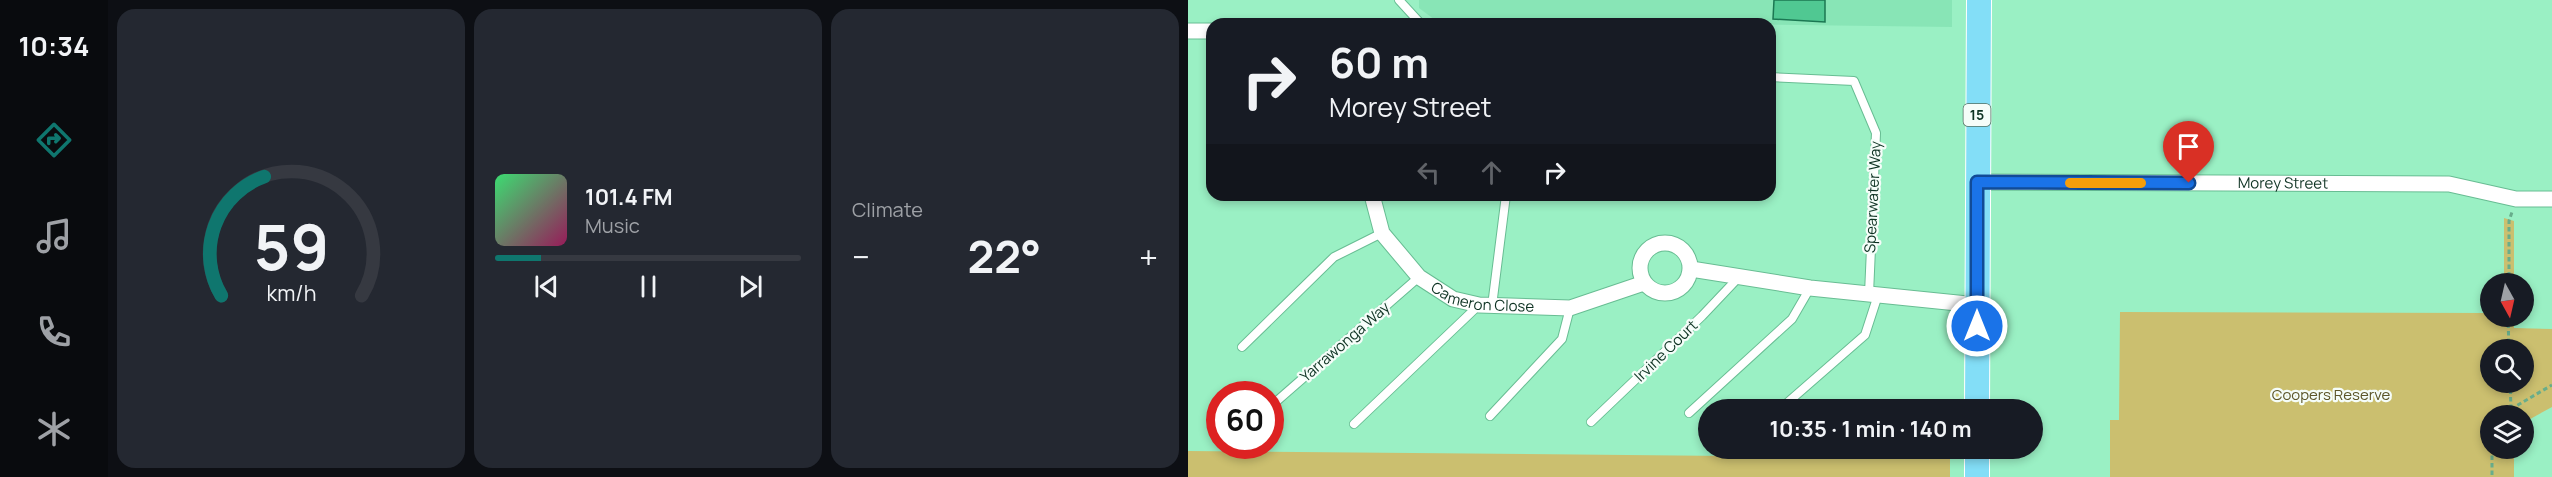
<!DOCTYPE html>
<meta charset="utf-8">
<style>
body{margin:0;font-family:Manrope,sans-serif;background:#242831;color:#f1f3f6;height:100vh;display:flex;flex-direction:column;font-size:22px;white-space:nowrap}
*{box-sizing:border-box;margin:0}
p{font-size:20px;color:#9ea1a6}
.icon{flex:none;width:33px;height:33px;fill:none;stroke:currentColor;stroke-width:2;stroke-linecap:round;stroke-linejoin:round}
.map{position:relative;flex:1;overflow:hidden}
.side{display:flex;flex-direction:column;gap:9px;padding:9px;background:#0d0f14;width:1080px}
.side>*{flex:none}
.guide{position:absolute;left:18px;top:18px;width:570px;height:183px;border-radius:18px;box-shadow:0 3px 9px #0003;background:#171b24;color:#f1f3f6;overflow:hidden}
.needle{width:39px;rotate:172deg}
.tools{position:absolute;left:1292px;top:273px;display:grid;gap:12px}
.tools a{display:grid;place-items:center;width:54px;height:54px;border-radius:50%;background:#171b24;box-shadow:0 3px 9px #0003;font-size:30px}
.speed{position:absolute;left:18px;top:381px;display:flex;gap:12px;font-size:30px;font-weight:700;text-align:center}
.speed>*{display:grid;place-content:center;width:78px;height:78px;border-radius:50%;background:#171b24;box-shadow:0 3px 9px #0003;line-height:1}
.speed .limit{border:9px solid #d22;background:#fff;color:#111}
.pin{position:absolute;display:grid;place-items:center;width:51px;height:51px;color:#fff;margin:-62px -26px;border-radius:50% 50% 50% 0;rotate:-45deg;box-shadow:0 0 6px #0007}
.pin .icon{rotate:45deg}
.me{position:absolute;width:66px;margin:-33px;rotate:0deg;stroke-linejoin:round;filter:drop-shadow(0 0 4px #0008)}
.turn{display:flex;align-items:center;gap:21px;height:126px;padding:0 24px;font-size:27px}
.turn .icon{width:78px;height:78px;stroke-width:2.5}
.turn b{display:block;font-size:42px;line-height:51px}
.lanes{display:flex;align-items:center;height:57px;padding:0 24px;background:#0003;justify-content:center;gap:30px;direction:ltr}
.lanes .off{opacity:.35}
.big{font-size:45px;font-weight:700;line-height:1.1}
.side .widget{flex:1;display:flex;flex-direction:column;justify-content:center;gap:9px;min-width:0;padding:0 21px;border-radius:18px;background:#242831}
.side .dial{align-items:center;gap:0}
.dial svg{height:156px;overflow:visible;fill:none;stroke:#363941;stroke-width:7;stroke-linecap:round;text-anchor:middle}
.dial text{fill:#f1f3f6;stroke:none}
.song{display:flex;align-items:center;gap:18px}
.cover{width:72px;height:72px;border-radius:9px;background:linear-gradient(135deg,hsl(140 70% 55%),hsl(330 70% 35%))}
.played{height:6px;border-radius:3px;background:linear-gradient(90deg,#0f766e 15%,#363941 15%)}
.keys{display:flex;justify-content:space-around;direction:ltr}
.heat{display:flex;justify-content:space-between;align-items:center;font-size:33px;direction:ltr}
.side .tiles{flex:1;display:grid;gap:9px;grid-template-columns:repeat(3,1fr)}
.trip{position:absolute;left:510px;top:399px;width:345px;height:60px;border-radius:30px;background:#171b24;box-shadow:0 3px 9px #0003;font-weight:700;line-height:60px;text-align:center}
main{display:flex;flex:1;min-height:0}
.dock{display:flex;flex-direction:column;width:108px;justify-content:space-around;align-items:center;background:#090b0e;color:#9ea1a6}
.dock .icon{width:42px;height:42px}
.dock .selected{color:#0f766e}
.dock b{font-size:27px;color:#f1f3f6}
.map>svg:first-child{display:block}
</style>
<main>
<nav class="dock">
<b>10:34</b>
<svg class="icon selected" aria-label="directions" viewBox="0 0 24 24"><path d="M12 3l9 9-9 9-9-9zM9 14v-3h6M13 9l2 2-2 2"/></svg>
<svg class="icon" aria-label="music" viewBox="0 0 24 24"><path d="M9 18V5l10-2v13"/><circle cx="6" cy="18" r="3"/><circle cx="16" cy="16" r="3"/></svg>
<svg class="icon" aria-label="phone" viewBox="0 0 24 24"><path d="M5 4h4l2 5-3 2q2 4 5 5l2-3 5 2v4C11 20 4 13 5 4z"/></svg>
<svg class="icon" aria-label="climate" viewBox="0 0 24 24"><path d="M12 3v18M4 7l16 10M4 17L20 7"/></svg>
</nav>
<section class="side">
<div class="tiles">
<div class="widget dial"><svg viewBox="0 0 100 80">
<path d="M14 69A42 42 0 1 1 86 69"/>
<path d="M14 69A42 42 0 0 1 36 8" stroke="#0f766e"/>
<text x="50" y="56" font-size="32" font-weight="700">59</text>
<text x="50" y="72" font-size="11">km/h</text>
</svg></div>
<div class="widget">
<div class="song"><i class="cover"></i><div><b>101.4 FM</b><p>Music</p></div></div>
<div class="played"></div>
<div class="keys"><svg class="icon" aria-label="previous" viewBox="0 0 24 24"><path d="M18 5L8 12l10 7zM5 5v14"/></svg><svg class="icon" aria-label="pause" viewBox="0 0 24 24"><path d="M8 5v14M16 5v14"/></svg><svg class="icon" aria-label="next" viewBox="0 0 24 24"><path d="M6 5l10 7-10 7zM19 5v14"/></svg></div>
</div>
<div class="widget"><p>Climate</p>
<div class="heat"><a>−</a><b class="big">22°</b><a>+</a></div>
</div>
</div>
</section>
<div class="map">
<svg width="1364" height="477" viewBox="0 0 1364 477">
<rect width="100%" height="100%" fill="#9af0c4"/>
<!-- built -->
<path fill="#88e5b6" d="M231 0H764V27L247 20 231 8Z"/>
<!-- green -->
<path fill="#cbbf6f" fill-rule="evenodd" d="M1316 218 1326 221V283H1316Z
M932 312 1302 313V316L1326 317V328L1364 329V407L1335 423V416H1302V448L1326 449V477H922V420H931ZM1302 350H1335V382H1302Z
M0 451 762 458V477H0Z"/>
<!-- building -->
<path fill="#50c892" stroke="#1b7752" stroke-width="1.5" d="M586 0H637V22L585 19Z"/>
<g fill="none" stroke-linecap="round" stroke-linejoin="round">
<defs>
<path id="service" d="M211 0 233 24
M582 77 666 81 688 133 681 294
M304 306 318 195
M54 347 146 257 194 233
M82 407 231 277
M591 410 677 335 690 295
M501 413 604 319 622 288
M302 416 374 339 382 308
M403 422 514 316 550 278
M166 424 291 305"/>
<g id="minor">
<path d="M0 31H24"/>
<path id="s1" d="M789 182 1261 184 1328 199H1364"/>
<path id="s2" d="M184 195 194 233 231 277 265 299 291 305 382 308 456 283"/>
<circle cx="477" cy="268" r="25"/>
<path d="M503 269 622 288 789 305"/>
</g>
<path id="primary" d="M789 410 791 0
M789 448V477"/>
</defs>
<!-- service casing -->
<use href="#service" stroke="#68bd93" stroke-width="10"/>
<!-- minor casing -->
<use href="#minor" stroke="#68bd93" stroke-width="17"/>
<!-- primary casing -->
<use href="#primary" stroke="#fff" stroke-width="26"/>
<!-- path -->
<path stroke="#68ad8b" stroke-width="3" stroke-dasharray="4.5 3" stroke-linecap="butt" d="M1321 284V221L1324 212
M1320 316 1321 350
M1322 382 1323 408
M1320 416 1323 409 1364 385
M1304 448V477"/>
<!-- service -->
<use href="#service" stroke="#fff" stroke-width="8"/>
<!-- minor -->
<use href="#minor" stroke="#fff" stroke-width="15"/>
<!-- primary -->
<use href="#primary" stroke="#83def7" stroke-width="24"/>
</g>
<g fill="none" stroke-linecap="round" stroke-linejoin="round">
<defs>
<path id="route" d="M789 326V182L1001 183"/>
</defs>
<!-- route casing -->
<use href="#route" stroke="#114b97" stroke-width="15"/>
<!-- route -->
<use href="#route" stroke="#1a73e8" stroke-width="10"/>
<!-- slow -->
<path stroke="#f59e0b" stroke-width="10" d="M882 183H953"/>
</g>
<g text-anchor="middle" stroke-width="4.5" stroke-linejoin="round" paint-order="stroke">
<!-- shield labels -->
<rect fill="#f5fdf9" stroke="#536f62" stroke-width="1.5" x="775.5" y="104" width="27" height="22" rx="4.5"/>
<g font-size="14" font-weight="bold" fill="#0d3222">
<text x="789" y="120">15</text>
</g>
<!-- street labels -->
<g font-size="15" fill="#0d3222" stroke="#f5fdf9">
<text dy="5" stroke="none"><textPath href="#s1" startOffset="306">Morey Street</textPath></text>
<text transform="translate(685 197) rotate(-87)" y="5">Spearwater Way</text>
<text dy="5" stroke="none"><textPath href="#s2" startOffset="166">Cameron Close</textPath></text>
<text transform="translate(157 342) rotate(-41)" y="5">Yarrawonga Way</text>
<text transform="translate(478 351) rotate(-44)" y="5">Irvine Court</text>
</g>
<!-- park labels -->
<g font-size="15" fill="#5c5528" stroke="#f5fdf9">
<text x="1143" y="400">Coopers Reserve</text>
</g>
</g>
</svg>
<div class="tools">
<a><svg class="needle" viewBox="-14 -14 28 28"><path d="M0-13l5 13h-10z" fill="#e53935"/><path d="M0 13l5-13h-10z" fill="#9ea1a6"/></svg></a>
<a><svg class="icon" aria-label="search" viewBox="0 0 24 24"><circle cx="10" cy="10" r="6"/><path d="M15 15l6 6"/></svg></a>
<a><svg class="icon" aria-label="layers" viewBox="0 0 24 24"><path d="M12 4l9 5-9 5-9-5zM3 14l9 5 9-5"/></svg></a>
</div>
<div class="speed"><div class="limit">60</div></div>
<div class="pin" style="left:1001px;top:183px;background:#d93025"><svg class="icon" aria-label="arrive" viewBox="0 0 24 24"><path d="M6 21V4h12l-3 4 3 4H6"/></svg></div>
<svg class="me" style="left:789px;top:326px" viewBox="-20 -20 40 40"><circle r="17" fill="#1a73e8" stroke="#fff" stroke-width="3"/><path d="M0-11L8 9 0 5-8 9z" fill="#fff"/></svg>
<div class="trip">10:35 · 1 min · 140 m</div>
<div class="guide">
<div class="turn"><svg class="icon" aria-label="right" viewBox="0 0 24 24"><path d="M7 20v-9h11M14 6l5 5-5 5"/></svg><div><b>60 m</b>Morey Street</div></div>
<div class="lanes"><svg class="icon off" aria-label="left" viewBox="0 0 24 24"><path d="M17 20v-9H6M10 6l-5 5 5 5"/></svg><svg class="icon off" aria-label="ahead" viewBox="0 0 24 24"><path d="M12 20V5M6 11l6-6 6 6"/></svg><svg class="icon" aria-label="right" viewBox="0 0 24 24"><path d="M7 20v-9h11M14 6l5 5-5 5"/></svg></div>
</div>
</div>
</main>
